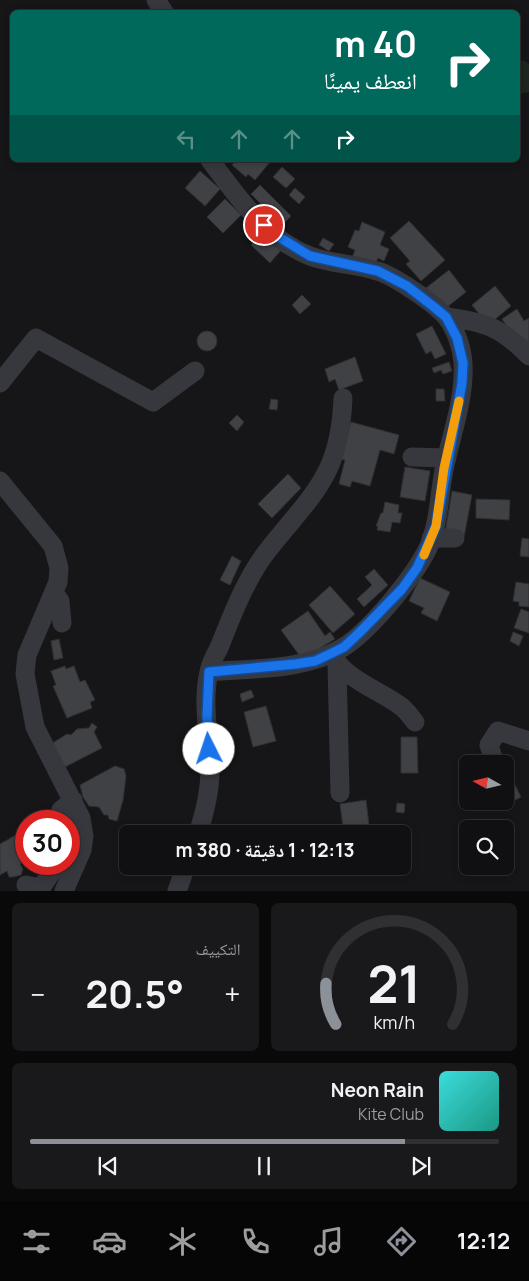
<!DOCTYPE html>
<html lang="ar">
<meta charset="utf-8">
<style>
body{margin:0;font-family:Manrope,"Noto Naskh Arabic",sans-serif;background:#19191b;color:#f1f3f6;direction:rtl;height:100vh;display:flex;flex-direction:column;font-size:19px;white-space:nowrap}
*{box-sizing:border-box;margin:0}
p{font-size:16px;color:#9c9d9f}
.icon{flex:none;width:28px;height:28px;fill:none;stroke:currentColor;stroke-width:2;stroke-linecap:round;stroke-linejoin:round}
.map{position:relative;height:891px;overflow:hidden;direction:ltr}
.drawer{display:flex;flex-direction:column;gap:12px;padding:12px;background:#09090a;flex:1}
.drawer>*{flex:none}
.top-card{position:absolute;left:10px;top:10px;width:510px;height:152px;border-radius:8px;box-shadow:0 2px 8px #0003,0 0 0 1px #303032;direction:rtl;background:#00695c;color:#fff;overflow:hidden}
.needle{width:32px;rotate:278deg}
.buttons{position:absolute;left:459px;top:755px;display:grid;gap:10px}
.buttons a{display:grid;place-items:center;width:55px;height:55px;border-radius:8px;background:#101012;box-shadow:0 2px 8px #0003,0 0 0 1px #303032;font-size:25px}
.speed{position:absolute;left:15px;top:810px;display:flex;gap:10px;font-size:25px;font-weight:700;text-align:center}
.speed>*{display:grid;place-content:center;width:65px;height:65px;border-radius:50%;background:#101012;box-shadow:0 2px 8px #0003,0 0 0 1px #303032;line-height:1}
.speed .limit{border:8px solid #d22;background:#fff;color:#111}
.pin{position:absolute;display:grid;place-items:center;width:42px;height:42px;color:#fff;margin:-21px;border:2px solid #fff;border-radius:50%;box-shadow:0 1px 5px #0007}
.me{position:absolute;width:55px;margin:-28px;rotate:356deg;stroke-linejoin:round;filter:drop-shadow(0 0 4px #0008)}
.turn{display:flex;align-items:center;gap:18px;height:105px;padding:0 20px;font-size:22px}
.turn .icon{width:65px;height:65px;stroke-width:2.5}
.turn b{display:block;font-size:35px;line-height:42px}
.lanes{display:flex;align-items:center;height:48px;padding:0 20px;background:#0003;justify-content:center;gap:25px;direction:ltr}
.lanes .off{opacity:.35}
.big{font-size:38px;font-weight:700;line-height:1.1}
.drawer .tile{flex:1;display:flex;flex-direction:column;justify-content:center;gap:8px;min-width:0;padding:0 18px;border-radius:8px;background:#19191b}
.drawer .dial{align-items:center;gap:0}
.dial svg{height:130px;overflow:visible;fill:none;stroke:#303032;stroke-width:7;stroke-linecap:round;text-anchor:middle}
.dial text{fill:#f1f3f6;stroke:none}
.song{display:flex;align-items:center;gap:15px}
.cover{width:60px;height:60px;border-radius:8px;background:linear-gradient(135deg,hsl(180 70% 55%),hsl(170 70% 35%))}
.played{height:5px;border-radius:2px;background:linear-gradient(90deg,#8c9099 80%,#303032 80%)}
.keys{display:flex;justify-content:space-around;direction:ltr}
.heat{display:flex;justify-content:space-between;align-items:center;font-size:28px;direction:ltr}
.drawer .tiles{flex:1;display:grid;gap:12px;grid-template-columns:1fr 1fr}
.tile:last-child{grid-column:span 2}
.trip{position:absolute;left:119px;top:825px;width:292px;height:50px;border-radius:8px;background:#101012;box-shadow:0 2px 8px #0003,0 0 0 1px #303032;font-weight:700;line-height:50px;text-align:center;direction:rtl}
.dock{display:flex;height:80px;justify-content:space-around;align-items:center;background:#060607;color:#9c9d9f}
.dock .icon{width:35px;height:35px}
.dock .current{color:#8c9099}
.dock b{font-size:22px;color:#f1f3f6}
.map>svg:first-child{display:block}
</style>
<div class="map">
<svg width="529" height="891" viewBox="0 0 529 891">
<rect width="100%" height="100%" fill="#161618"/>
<!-- green -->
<path fill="#1e261f" d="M518 61H525L529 64V92L518 94Z"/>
<!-- building -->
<path fill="#404145" stroke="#303034" d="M237 160H268L270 162 255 180 248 174 246 177 232 165Z
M282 167 295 179 286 188 273 177Z
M200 171 220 189 205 206 185 188Z
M260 185 291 216 282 225 251 194Z
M295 188 305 197 299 204 289 195Z
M225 199 241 215 223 233 207 217Z
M409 221 445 260 421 281 406 264 410 261 390 238Z
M362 222 385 232 380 245 389 249 384 261 378 258 374 267 352 258 355 250 348 247 355 230 359 231Z
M264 231 283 248 270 263 251 245Z
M323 238 334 244 329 251 319 245Z
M449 270 466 292 442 311 426 288Z
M495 286 511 306 488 325 472 305Z
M302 295 311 304 300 314 292 305Z
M517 309 524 321 529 318V347L516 340 502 319Z
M432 326 446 354 435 359 431 351 426 354 416 334Z
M197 341a10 10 0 1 1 20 0a10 10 0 1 1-20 0Z
M355 357 363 381 339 390 335 379 329 382 325 369Z
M449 362 452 371 443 374 441 370 434 373 432 368Z
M436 389H444L445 401H436Z
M271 399 278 400 277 410 269 409Z
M237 415 244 422 237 431 229 423Z
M351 422 399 435 394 454 380 450 370 486 352 481 350 487 339 484 345 460 341 459Z
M405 467 430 471 425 501 400 497Z
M288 474 301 488 272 518 258 504Z
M452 491 472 495 464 537 445 533Z
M476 499 510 500 509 520 476 518Z
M385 502 399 505 398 513H402L400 523 392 522 390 532 377 530 378 526H376L381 513H383Z
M522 538 529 539V557L520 556Z
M232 556 241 561 230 585 220 580Z
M374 569 388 585 364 607 357 599 372 585 365 577Z
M420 578 450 592 437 621 421 613 424 608 409 601Z
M516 582 529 584V607L519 606V602L513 601Z
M330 586 355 614 333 633 309 605Z
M521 609 529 612V633L514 628Z
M308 611 325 636 330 632 335 639 302 659 281 630Z
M513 632 523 636 519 646 510 641Z
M59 639 63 658 54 660 51 641Z
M65 666 66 669 74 666 80 682 85 680 95 700 90 702 92 708 67 718 53 686 56 685 51 671Z
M251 690 254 697 242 702 240 694Z
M266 706 276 741 253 747 244 712Z
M92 723 97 727 94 732 102 748 61 769 51 744 67 734 71 735 77 729 89 728Z
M401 737H417L418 773H401Z
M115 766 124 769 126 776 123 800 117 821 109 819 108 815H104L99 807 89 806 83 797 80 785Z
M512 779 521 797 501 807 498 801H505V783Z
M366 800 370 834H344L340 804Z
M397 803 405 804 404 813 396 812Z
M25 830 26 861 20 864 23 869 21 875 13 877H9L7 871 0 875V844Z"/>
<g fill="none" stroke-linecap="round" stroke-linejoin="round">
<!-- minor -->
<path stroke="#37383d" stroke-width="19" d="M156 0 164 12
M446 317C485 322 501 327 529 356
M0 383 36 338 153 402 195 371
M412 457 447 458
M0 481 53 546 59 568 58 582 27 655 25 674 35 727 81 818 84 836 82 850 64 891
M431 538H455
M54 593 60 601 62 623
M333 657C348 680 378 690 399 705 406 709 410 716 415 722
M337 664 340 793
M209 672C252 668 303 671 342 648 369 632 414 577 428 548 439 524 439 496 444 470 451 435 465 399 463 363 462 348 456 330 447 318 437 305 393 275 377 271 356 264 331 264 310 256 266 239 237 196 210 160
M495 764 489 745 498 731 529 741
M61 821V810L73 800
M198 834C205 811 211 788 210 763 209 734 202 701 209 672 210 664 215 655 219 648 232 615 246 578 268 550 313 493 340 476 343 398
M26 885 41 888 57 864
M177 891 186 866"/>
</g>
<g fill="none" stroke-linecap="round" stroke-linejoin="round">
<defs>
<path id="route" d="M209 749 207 716 209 672 296 664 315 661 330 654 344 647 360 632 402 589 417 568 436 526 462 383 463 363 457 338 446 317 434 307 407 286 378 271 310 256 274 234 264 225"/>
</defs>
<!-- route casing -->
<use href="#route" stroke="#114b97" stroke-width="12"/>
<!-- route -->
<use href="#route" stroke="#1a73e8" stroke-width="9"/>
<!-- slow -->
<path stroke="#f59e0b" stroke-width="9" d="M424 555 436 526 444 468 459 401"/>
</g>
</svg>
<div class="buttons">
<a><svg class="needle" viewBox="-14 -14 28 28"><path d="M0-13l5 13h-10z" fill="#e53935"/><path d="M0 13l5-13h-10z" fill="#9c9d9f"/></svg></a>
<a><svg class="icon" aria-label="search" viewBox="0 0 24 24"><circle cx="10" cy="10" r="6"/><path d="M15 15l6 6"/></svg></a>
</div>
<div class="speed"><div class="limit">30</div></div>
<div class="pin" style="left:264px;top:225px;background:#d93025"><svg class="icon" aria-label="arrive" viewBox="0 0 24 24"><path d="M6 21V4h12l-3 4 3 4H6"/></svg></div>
<svg class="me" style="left:209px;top:749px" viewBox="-20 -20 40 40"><circle r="19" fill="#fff"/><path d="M0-13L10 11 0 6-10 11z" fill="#1a73e8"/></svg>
<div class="trip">12:13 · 1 دقيقة · 380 m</div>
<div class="top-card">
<div class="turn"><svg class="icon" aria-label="right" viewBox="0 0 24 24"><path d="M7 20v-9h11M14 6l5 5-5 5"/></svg><div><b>40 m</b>انعطف يمينًا</div></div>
<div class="lanes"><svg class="icon off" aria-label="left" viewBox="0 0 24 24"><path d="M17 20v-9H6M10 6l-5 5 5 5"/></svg><svg class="icon off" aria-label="ahead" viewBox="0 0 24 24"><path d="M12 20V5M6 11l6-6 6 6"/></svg><svg class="icon off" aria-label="ahead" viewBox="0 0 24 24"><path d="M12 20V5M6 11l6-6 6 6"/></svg><svg class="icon" aria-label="right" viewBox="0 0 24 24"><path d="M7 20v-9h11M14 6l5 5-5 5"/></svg></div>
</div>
</div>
<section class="drawer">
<div class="tiles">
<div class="tile dial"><svg viewBox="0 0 100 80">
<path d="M14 69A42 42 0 1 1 86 69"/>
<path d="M14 69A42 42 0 0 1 8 44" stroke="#8c9099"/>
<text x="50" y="56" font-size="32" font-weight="700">21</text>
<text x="50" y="72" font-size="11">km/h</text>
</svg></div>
<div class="tile"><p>التكييف</p>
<div class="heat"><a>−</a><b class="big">20.5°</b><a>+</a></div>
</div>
<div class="tile">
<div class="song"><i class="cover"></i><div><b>Neon Rain</b><p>Kite Club</p></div></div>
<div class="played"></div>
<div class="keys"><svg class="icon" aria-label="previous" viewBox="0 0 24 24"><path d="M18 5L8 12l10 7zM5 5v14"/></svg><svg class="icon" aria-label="pause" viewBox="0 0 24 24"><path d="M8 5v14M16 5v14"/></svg><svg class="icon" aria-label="next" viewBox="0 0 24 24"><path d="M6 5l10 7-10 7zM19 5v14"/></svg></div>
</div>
</div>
</section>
<nav class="dock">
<b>12:12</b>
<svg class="icon current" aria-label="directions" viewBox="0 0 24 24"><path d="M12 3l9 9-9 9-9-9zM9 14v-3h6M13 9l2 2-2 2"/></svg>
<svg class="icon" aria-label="music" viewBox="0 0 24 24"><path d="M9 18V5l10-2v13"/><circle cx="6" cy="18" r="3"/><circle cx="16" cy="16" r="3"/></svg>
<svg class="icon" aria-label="phone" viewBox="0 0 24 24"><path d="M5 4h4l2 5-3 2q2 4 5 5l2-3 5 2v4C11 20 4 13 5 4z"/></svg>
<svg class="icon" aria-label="climate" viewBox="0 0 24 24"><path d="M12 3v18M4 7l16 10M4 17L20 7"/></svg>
<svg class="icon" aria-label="car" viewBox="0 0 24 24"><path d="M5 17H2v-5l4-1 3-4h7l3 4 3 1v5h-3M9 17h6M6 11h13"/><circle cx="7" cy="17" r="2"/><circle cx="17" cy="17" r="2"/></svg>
<svg class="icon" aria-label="filters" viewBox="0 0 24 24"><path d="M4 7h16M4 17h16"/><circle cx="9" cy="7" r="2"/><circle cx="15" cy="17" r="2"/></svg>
</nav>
